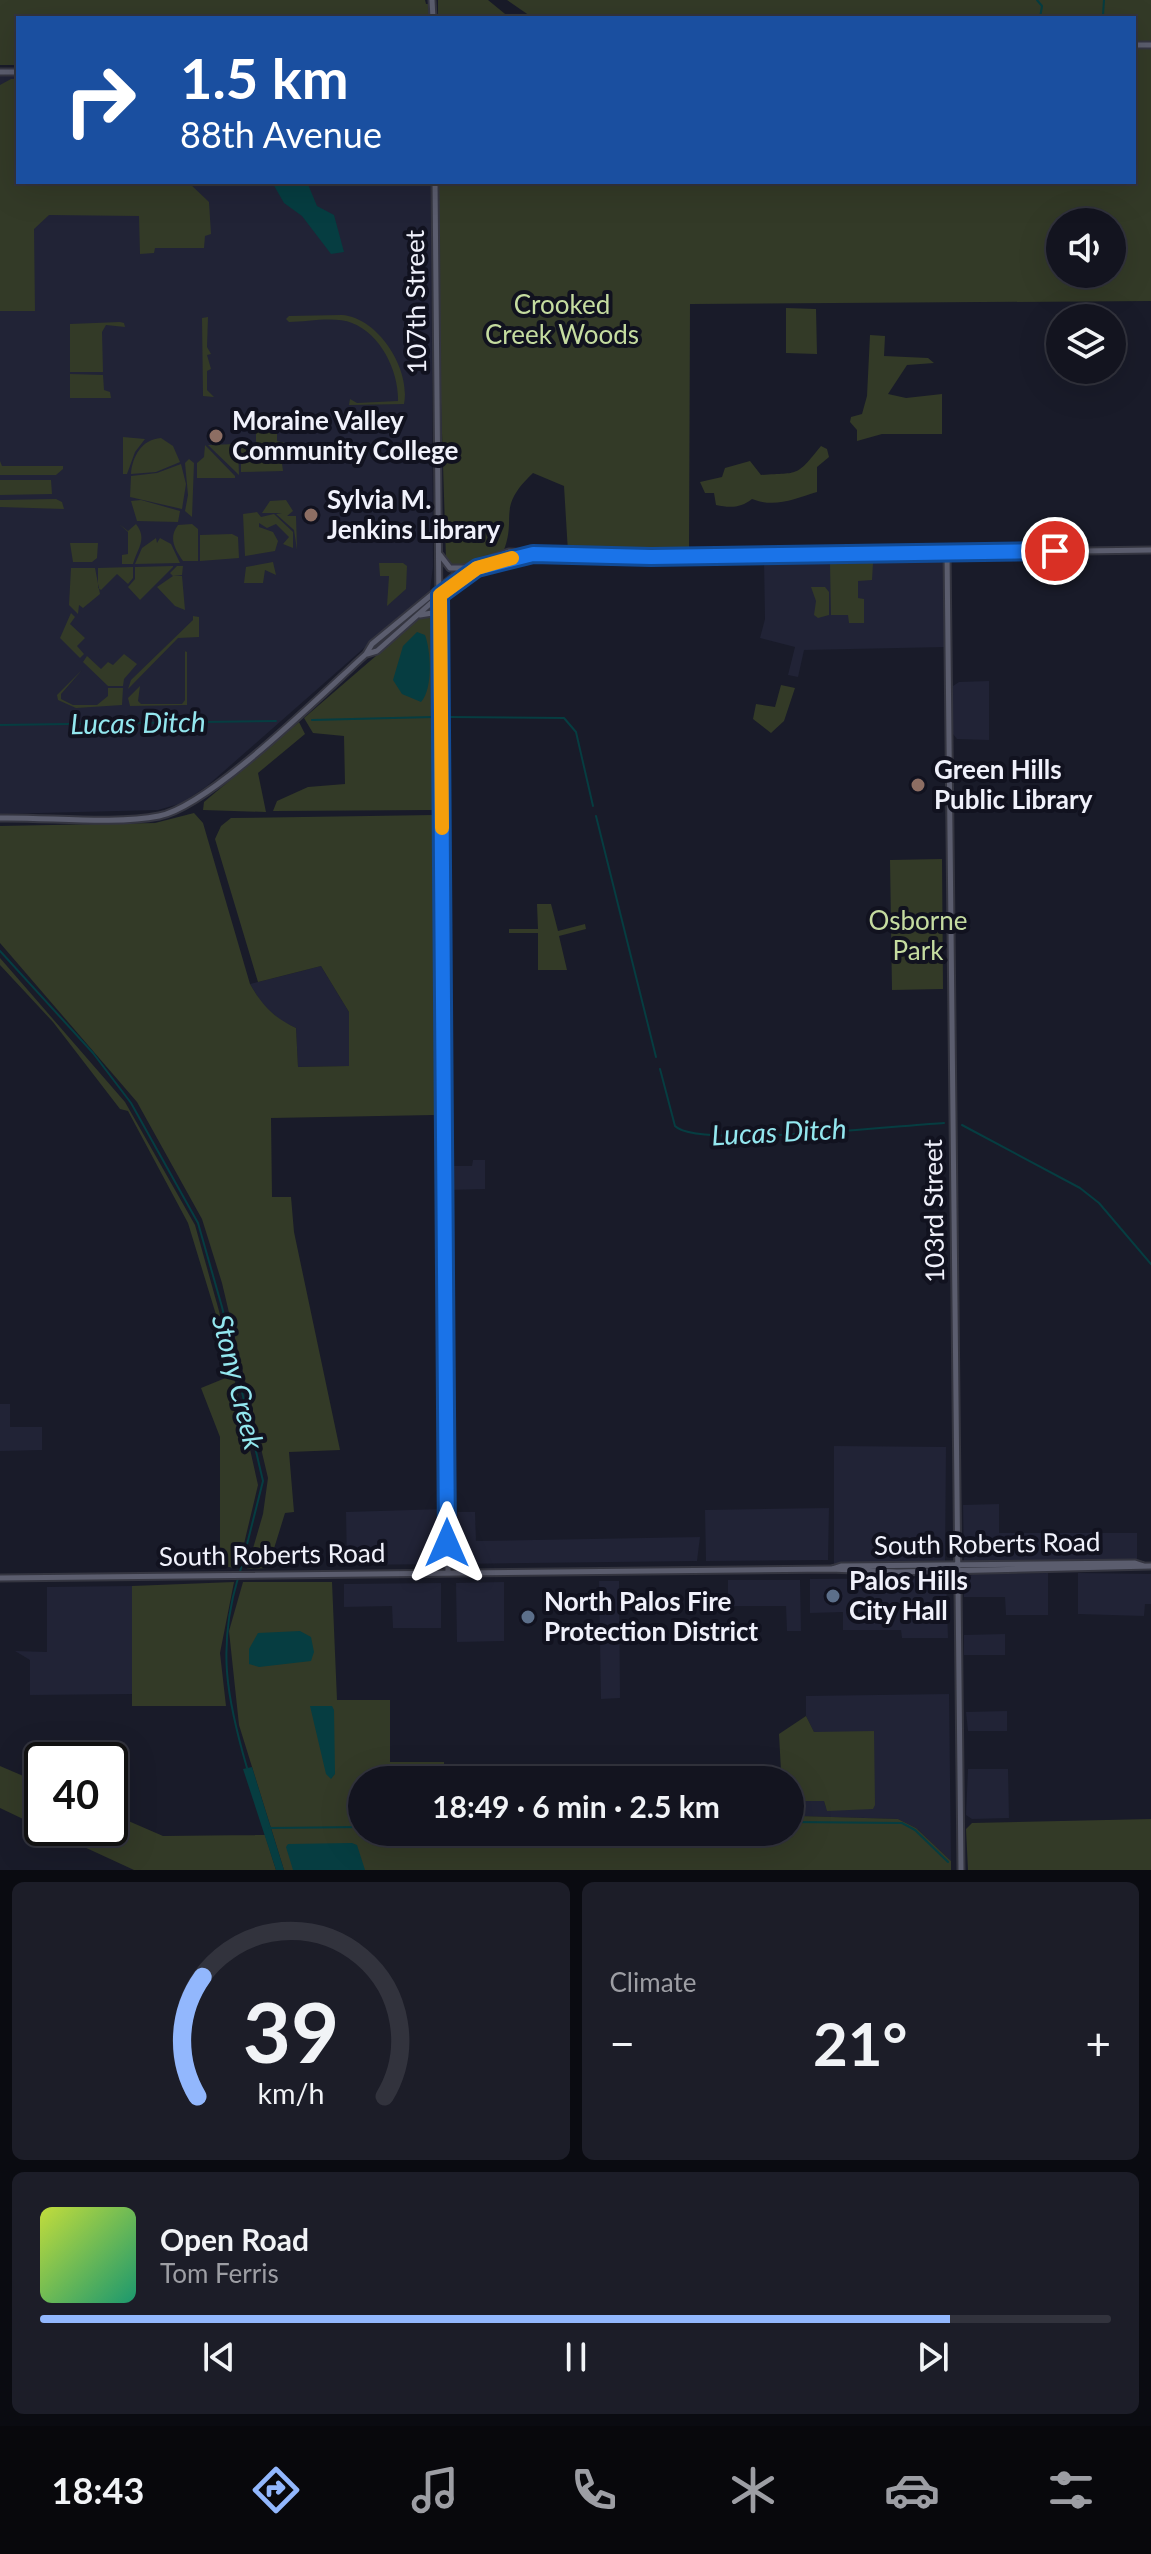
<!DOCTYPE html>
<meta charset="utf-8">
<style>
body{margin:0;font-family:Lato,sans-serif;background:#1c1d28;color:#f1f3f6;height:100vh;display:flex;flex-direction:column;font-size:30px;white-space:nowrap}
*{box-sizing:border-box;margin:0}
p{font-size:26px;color:#9d9ea4}
.icon{flex:none;width:44px;height:44px;fill:none;stroke:currentColor;stroke-width:2;stroke-linecap:round;stroke-linejoin:round}
.map{position:relative;height:1870px;overflow:hidden}
.details{display:flex;flex-direction:column;gap:12px;padding:12px;background:#0a0b11;flex:1}
.details>*{flex:none}
.hud{position:absolute;left:16px;top:16px;width:1120px;height:168px;border-radius:0px;box-shadow:0 8px 32px #0002,0 0 0 2px #32333d;background:#1a4fa0;color:#fff;overflow:hidden}
.tools{position:absolute;left:1046px;top:208px;display:grid;gap:16px}
.tools a{display:grid;place-items:center;width:80px;height:80px;border-radius:50%;background:#13141f;box-shadow:0 8px 32px #0002,0 0 0 2px #32333d;font-size:40px}
.speed{position:absolute;left:24px;top:1742px;display:flex;gap:16px;font-size:40px;font-weight:700;text-align:center}
.speed>*{display:grid;place-content:center;width:104px;height:104px;border-radius:50%;background:#13141f;box-shadow:0 8px 32px #0002,0 0 0 2px #32333d;line-height:1}
.speed .limit{border:4px solid #111;border-radius:12px;background:#fff;color:#111}
.pin{position:absolute;display:grid;place-items:center;width:68px;height:68px;color:#fff;margin:-34px;border:4px solid #fff;border-radius:50%;box-shadow:0 2px 8px #0007}
.me{position:absolute;width:88px;margin:-44px;rotate:0deg;stroke-linejoin:round;filter:drop-shadow(0 0 6px #0008)}
.turn{display:flex;align-items:center;gap:28px;height:168px;padding:0 32px;font-size:36px}
.turn .icon{width:104px;height:104px;stroke-width:2.5}
.turn b{display:block;font-size:56px;line-height:68px}
.big{font-size:60px;font-weight:700;line-height:1.1}
.details .card{flex:1;display:flex;flex-direction:column;justify-content:center;gap:12px;min-width:0;padding:0 28px;border-radius:12px;background:#1c1d28}
.details .dial{align-items:center;gap:0}
.dial svg{height:208px;overflow:visible;fill:none;stroke:#32333d;stroke-width:7;stroke-linecap:round;text-anchor:middle}
.dial text{fill:#f1f3f6;stroke:none}
.song{display:flex;align-items:center;gap:24px}
.cover{width:96px;height:96px;border-radius:12px;background:linear-gradient(135deg,hsl(70 70% 55%),hsl(160 70% 35%))}
.played{height:8px;border-radius:4px;background:linear-gradient(90deg,#92b7fd 85%,#32333d 85%)}
.keys{display:flex;justify-content:space-around;direction:ltr}
.heat{display:flex;justify-content:space-between;align-items:center;font-size:44px;direction:ltr}
.details .tiles{flex:1;display:grid;gap:12px;grid-template-columns:1fr 1fr}
.card:last-child{grid-column:span 2}
.trip{position:absolute;left:348px;top:1766px;width:456px;height:80px;border-radius:40px;background:#13141f;box-shadow:0 8px 32px #0002,0 0 0 2px #32333d;font-weight:700;line-height:80px;text-align:center}
.dock{display:flex;height:128px;justify-content:space-around;align-items:center;background:#08080c;color:#9d9ea4}
.dock .icon{width:56px;height:56px}
.dock .on{color:#92b7fd}
.dock b{font-size:36px;color:#f1f3f6}
.map>svg:first-child{display:block}
</style>
<div class="map">
<svg width="1151" height="1870" viewBox="0 0 1151 1870">
<rect width="100%" height="100%" fill="#191b29"/>
<!-- built -->
<path fill="#212336" d="M0 75H18V182H431L433 567 430 590 207 786 182 803 158 810 0 814Z
M934 557 944 564 946 647 804 650 798 677 788 675 795 647 760 638 765 619 764 560Z
M989 681V740L957 739 953 734V686L959 682Z
M321 966 349 1012V1066L298 1067 296 1028 281 1021 262 1004 250 984Z
M473 1160H485V1189L447 1190V1166H472Z
M0 1404H10V1427H42V1450L0 1451Z
M834 1446 946 1447 945 1562 834 1564Z
M999 1504V1533H1137V1561H964L963 1505Z
M829 1508 828 1560 706 1561 705 1510Z
M444 1509V1564L347 1565 346 1512Z
M458 1512H475L476 1541 700 1537 697 1561 454 1564 451 1520Z
M1048 1573V1615H1006L1005 1597H964V1581L973 1574Z
M1078 1573 1151 1574V1604H1145L1144 1616 1078 1614Z
M946 1578 948 1638H902L901 1630H843V1612L810 1613V1579Z
M728 1580H800L801 1631H787L786 1606H728Z
M599 1581H619L620 1698 601 1699Z
M504 1582V1641L457 1642 456 1583Z
M441 1583V1628H393L392 1606 344 1607V1584Z
M132 1586 133 1694 30 1695V1660L15 1651 47 1652V1587Z
M1005 1634V1655H964V1635Z
M949 1694 951 1861 916 1828 898 1819 798 1816 799 1801H824L827 1811 814 1732 806 1716V1696Z
M1007 1711V1731H968L966 1712Z
M968 1769H1008L1009 1818 972 1819 966 1815Z"/>
<!-- green -->
<path fill="#333a27" fill-rule="evenodd" d="M0 0H425L426 4H432V18H18V65H0Z
M438 0H488L510 18H438Z
M507 0H1151V301L690 304 689 552H568L564 486 533 473C496 508 517 516 504 550L461 566H451L446 559 434 182H1134V18H533ZM1060 222H1112V274H1060Z
M11 79H18V182H188L209 202 211 234 205 236 204 248H155L154 253 140 254 139 216 49 215 34 229 35 311H0V85Z
M786 308 816 309 817 354 786 353Z
M342 315C379 318 411 370 404 404L349 405 350 399 357 403 398 401C399 372 381 334 352 323 335 316 307 322 289 322L286 319 289 316Z
M208 317 207 347 211 354 207 355 211 369 207 371V390L214 397 203 396 202 318Z
M120 322 124 323 125 327 106 325 102 332 103 372H70V324Z
M870 335 885 336 884 356 928 358 934 363 907 365 888 394 906 398 942 394V434H882L857 441V430L850 422 851 417 862 414 867 396Z
M70 374 103 375 104 390 110 392 111 398H70Z
M256 417H277V441L285 443 280 449 283 471 241 472V446L256 444Z
M123 437 145 439 135 452 127 474H123Z
M161 438 173 446 180 462 156 472 131 474C132 457 142 439 161 438Z
M237 444 238 446 239 475 208 445Z
M205 445 235 476V478H197V463L204 457Z
M821 446 827 449 829 457 817 467V492C794 499 775 508 752 499 741 508 730 508 716 505L714 493H705L700 482 722 477 725 468 750 461 761 475C800 472 795 478 821 446Z
M189 459 194 463 192 517 185 511 188 495 185 463Z
M0 461 2 466H63V469L56 475H0Z
M181 464 186 484 182 509 130 497 131 476 157 473Z
M0 480H51L52 494 0 495Z
M56 499 62 502 64 509 0 507V500Z
M141 500 180 511 178 522 137 521 131 501Z
M286 500 293 511 287 516H296L297 550 294 530 276 514 282 513H262L270 501Z
M257 512 261 517 274 514 293 532V548L283 544 289 537 276 524 267 528 259 523V527L273 532 278 541 275 551 245 556 243 514Z
M119 524 128 531 136 524C148 539 137 549 133 564H122V555L128 554V532Z
M192 524 198 529V561H183C175 549 168 538 178 525Z
M232 534 238 537 239 558 200 561V535Z
M156 538 157 543 160 538 171 544 180 563 135 564 142 548Z
M70 543H98L97 558 92 562H73Z
M273 562 276 575 265 570 263 583H244L246 567Z
M379 563H403L407 566 406 589 387 606 389 576H380Z
M873 563 872 580 858 581V598L864 599V623H849L848 615H831L830 564Z
M177 566H183L182 575 173 576H182L185 610 175 606 157 587 173 576 170 573Z
M133 567V578L128 584 117 574 101 590 98 588V568Z
M135 567 173 566V567L140 600 128 587 135 579Z
M71 568H95L100 594 83 608 79 605 78 614 69 605Z
M811 587H825L829 592V615L818 618 814 615 816 601Z
M71 613 75 617 70 624 85 638 77 646 84 654 80 658 60 638Z
M431 615 437 627 438 806 433 810 273 811 277 801 308 787 345 784 344 736 313 733 304 718 421 617Z
M193 616 199 617V637L178 638 128 689 131 680 193 620Z
M182 650 187 652V705L130 706 128 698 140 686 138 701 141 704H182L185 700V651Z
M124 654 137 664 124 679 123 686H108L83 662 87 656 101 669 108 662 113 665Z
M82 670 61 694V699L73 705H97L108 696V688H123L122 705 76 708 58 700 57 695Z
M781 685 795 688 784 721 771 733 753 719 756 704 775 707Z
M299 722 305 734 258 773 266 812 203 810 204 802Z
M194 813 203 823 250 984C262 1005 274 1018 296 1028L298 1067 349 1066V1012L321 966 258 982 215 839 221 826 231 818 434 815 438 819 440 1112 434 1115 271 1118 272 1197H291L294 1232 340 1450 289 1452 294 1512 285 1513 268 1568 247 1569 263 1514 268 1478 222 1283 202 1219 137 1102 0 943V826L155 823Z
M942 859 943 989 892 990 890 860Z
M537 904H551L558 931 585 924 586 929 559 936 567 970H538V933H509V929H538Z
M0 958 125 1102 195 1225 219 1311 258 1485 238 1569 220 1565V1437L201 1388 228 1377 217 1318 188 1223 128 1111 120 1109 53 1022 0 965Z
M234 1582 220 1653 226 1706H132V1586Z
M243 1582H332L337 1700H390V1762H444V1780H362V1832H790V1780H777L781 1771 779 1734 806 1716 814 1732 874 1731 875 1805 873 1809 827 1811 824 1801H799V1816L898 1819 916 1828 951 1861V1870H284L239 1725 229 1631Z
M0 1766 42 1784V1828L0 1808Z
M110 1813 163 1836 265 1835 276 1870H134L43 1828H110Z
M1151 1819V1870H968L966 1829 972 1823Z"/>
<!-- water -->
<path fill="#063d41" d="M272 182H307L317 206 334 215 344 252 331 254 302 216 284 203Z
M417 632 425 635C431 651 433 689 421 702L402 694 393 680 403 646Z
M300 1631 311 1637 314 1652 311 1661 259 1667 249 1664V1649L258 1633Z
M310 1706H332L334 1710 335 1774 331 1779 326 1774Z
M252 1767 284 1870H276L243 1769Z
M352 1843 357 1845 365 1870H293L286 1847 288 1844Z"/>
<g fill="none" stroke-linecap="round" stroke-linejoin="round">
<!-- stream -->
<path stroke="#063d41" stroke-width="2" d="M1037 0 1042 6 1040 18
M1054 18H1071
M1087 18 1103 15 1104 0
M450 717 564 718 576 732 593 806
M312 720 433 717
M0 725 276 721
M596 816 656 1057
M0 951 93 1053 131 1103 198 1223 222 1307 263 1481 240 1572
M660 1069 675 1126C696 1149 902 1125 944 1123
M962 1125 1080 1188 1099 1203 1151 1264
M238 1578C217 1648 227 1699 247 1768
M790 1822 902 1823 915 1830 948 1862
M269 1828 362 1827"/>
<defs>
<path id="minor" d="M432 0 433 18
M1134 45H1151
M0 72H18
M435 182 448 1573
M947 552 961 1870
M440 555 450 568H463
M420 615 432 613 439 624
M367 654 377 651 448 588 477 568 532 555
M0 818C48 817 114 825 159 816 210 806 323 693 366 654L372 644 464 568 509 552 651 557 1151 550
M832 1569 841 1566 1135 1563 1144 1566
M0 1578 831 1569 897 1572 1151 1566"/>
</defs>
<!-- minor casing -->
<use href="#minor" stroke="#343540" stroke-width="9"/>
<!-- minor -->
<use href="#minor" stroke="#5b5d6e" stroke-width="5"/>
</g>
<g fill="none" stroke-linecap="round" stroke-linejoin="round">
<defs>
<path id="route" d="M447 1543 440 595 477 568 533 554 651 557 1055 551"/>
</defs>
<!-- route casing -->
<use href="#route" stroke="#114b97" stroke-width="20"/>
<!-- route -->
<use href="#route" stroke="#1a73e8" stroke-width="14"/>
<!-- slow -->
<path stroke="#f59e0b" stroke-width="14" d="M442 828 440 595 477 568 512 558"/>
</g>
<!-- markers -->
<g fill="#8d6e63" stroke="#11121f" stroke-width="3">
<circle cx="216" cy="436" r="8"/>
<circle cx="311" cy="515" r="8"/>
<circle cx="918" cy="785" r="8"/>
</g>
<g fill="#5c6f8a" stroke="#11121f" stroke-width="3">
<circle cx="833" cy="1596" r="8"/>
<circle cx="528" cy="1617" r="8"/>
</g>
<g text-anchor="middle" stroke-width="8" stroke-linejoin="round" paint-order="stroke">
<!-- street labels -->
<g font-size="26" fill="#f0f1fb" stroke="#11121f">
<text transform="translate(416 302) rotate(-91)" y="9">107th Street</text>
<text transform="translate(934 1211) rotate(-91)" y="9">103rd Street</text>
<text transform="translate(987 1544) rotate(-1)" y="9">South Roberts Road</text>
<text transform="translate(272 1555) rotate(-1)" y="9">South Roberts Road</text>
</g>
<!-- park labels -->
<g font-size="26" fill="#c5dca0" stroke="#11121f">
<text x="562" y="314">Crooked<tspan x="562" dy="30">Creek Woods</tspan></text>
<text x="918" y="930">Osborne<tspan x="918" dy="30">Park</tspan></text>
</g>
<!-- poi labels -->
<g font-size="26" font-weight="bold" fill="#f0f1fb" stroke="#11121f" text-anchor="start">
<text x="232" y="430">Moraine Valley<tspan x="232" dy="30">Community College</tspan></text>
<text x="327" y="509">Sylvia M.<tspan x="327" dy="30">Jenkins Library</tspan></text>
<text x="934" y="779">Green Hills<tspan x="934" dy="30">Public Library</tspan></text>
<text x="849" y="1590">Palos Hills<tspan x="849" dy="30">City Hall</tspan></text>
<text x="544" y="1611">North Palos Fire<tspan x="544" dy="30">Protection District</tspan></text>
</g>
<!-- water labels -->
<g font-size="28" font-style="italic" fill="#93e7ef" stroke="#11121f">
<text transform="translate(138 723) rotate(-1)" y="10">Lucas Ditch</text>
<text transform="translate(779 1132) rotate(-3)" y="10">Lucas Ditch</text>
<text transform="translate(238 1382) rotate(76)" y="10">Stony Creek</text>
</g>
</g>
</svg>
<div class="tools">
<a><svg class="icon" aria-label="sound" viewBox="0 0 24 24"><path d="M4 9h4l5-4v14l-5-4H4zM17 9q2 3 0 6"/></svg></a>
<a><svg class="icon" aria-label="layers" viewBox="0 0 24 24"><path d="M12 4l9 5-9 5-9-5zM3 14l9 5 9-5"/></svg></a>
</div>
<div class="speed"><div class="limit">40</div></div>
<div class="pin" style="left:1055px;top:551px;background:#d93025"><svg class="icon" aria-label="arrive" viewBox="0 0 24 24"><path d="M6 21V4h12l-3 4 3 4H6"/></svg></div>
<svg class="me" style="left:447px;top:1543px" viewBox="-20 -20 40 40"><path d="M0-17L14 15 0 8-14 15z" fill="#1a73e8" stroke="#fff" stroke-width="4"/></svg>
<div class="trip">18:49 · 6 min · 2.5 km</div>
<div class="hud">
<div class="turn"><svg class="icon" aria-label="right" viewBox="0 0 24 24"><path d="M7 20v-9h11M14 6l5 5-5 5"/></svg><div><b>1.5 km</b>88th Avenue</div></div>
</div>
</div>
<section class="details">
<div class="tiles">
<div class="card dial"><svg viewBox="0 0 100 80">
<path d="M14 69A42 42 0 1 1 86 69"/>
<path d="M14 69A42 42 0 0 1 16 23" stroke="#92b7fd"/>
<text x="50" y="56" font-size="32" font-weight="700">39</text>
<text x="50" y="72" font-size="11">km/h</text>
</svg></div>
<div class="card"><p>Climate</p>
<div class="heat"><a>−</a><b class="big">21°</b><a>+</a></div>
</div>
<div class="card">
<div class="song"><i class="cover"></i><div><b>Open Road</b><p>Tom Ferris</p></div></div>
<div class="played"></div>
<div class="keys"><svg class="icon" aria-label="previous" viewBox="0 0 24 24"><path d="M18 5L8 12l10 7zM5 5v14"/></svg><svg class="icon" aria-label="pause" viewBox="0 0 24 24"><path d="M8 5v14M16 5v14"/></svg><svg class="icon" aria-label="next" viewBox="0 0 24 24"><path d="M6 5l10 7-10 7zM19 5v14"/></svg></div>
</div>
</div>
</section>
<nav class="dock">
<b>18:43</b>
<svg class="icon on" aria-label="directions" viewBox="0 0 24 24"><path d="M12 3l9 9-9 9-9-9zM9 14v-3h6M13 9l2 2-2 2"/></svg>
<svg class="icon" aria-label="music" viewBox="0 0 24 24"><path d="M9 18V5l10-2v13"/><circle cx="6" cy="18" r="3"/><circle cx="16" cy="16" r="3"/></svg>
<svg class="icon" aria-label="phone" viewBox="0 0 24 24"><path d="M5 4h4l2 5-3 2q2 4 5 5l2-3 5 2v4C11 20 4 13 5 4z"/></svg>
<svg class="icon" aria-label="climate" viewBox="0 0 24 24"><path d="M12 3v18M4 7l16 10M4 17L20 7"/></svg>
<svg class="icon" aria-label="car" viewBox="0 0 24 24"><path d="M5 17H2v-5l4-1 3-4h7l3 4 3 1v5h-3M9 17h6M6 11h13"/><circle cx="7" cy="17" r="2"/><circle cx="17" cy="17" r="2"/></svg>
<svg class="icon" aria-label="filters" viewBox="0 0 24 24"><path d="M4 7h16M4 17h16"/><circle cx="9" cy="7" r="2"/><circle cx="15" cy="17" r="2"/></svg>
</nav>
